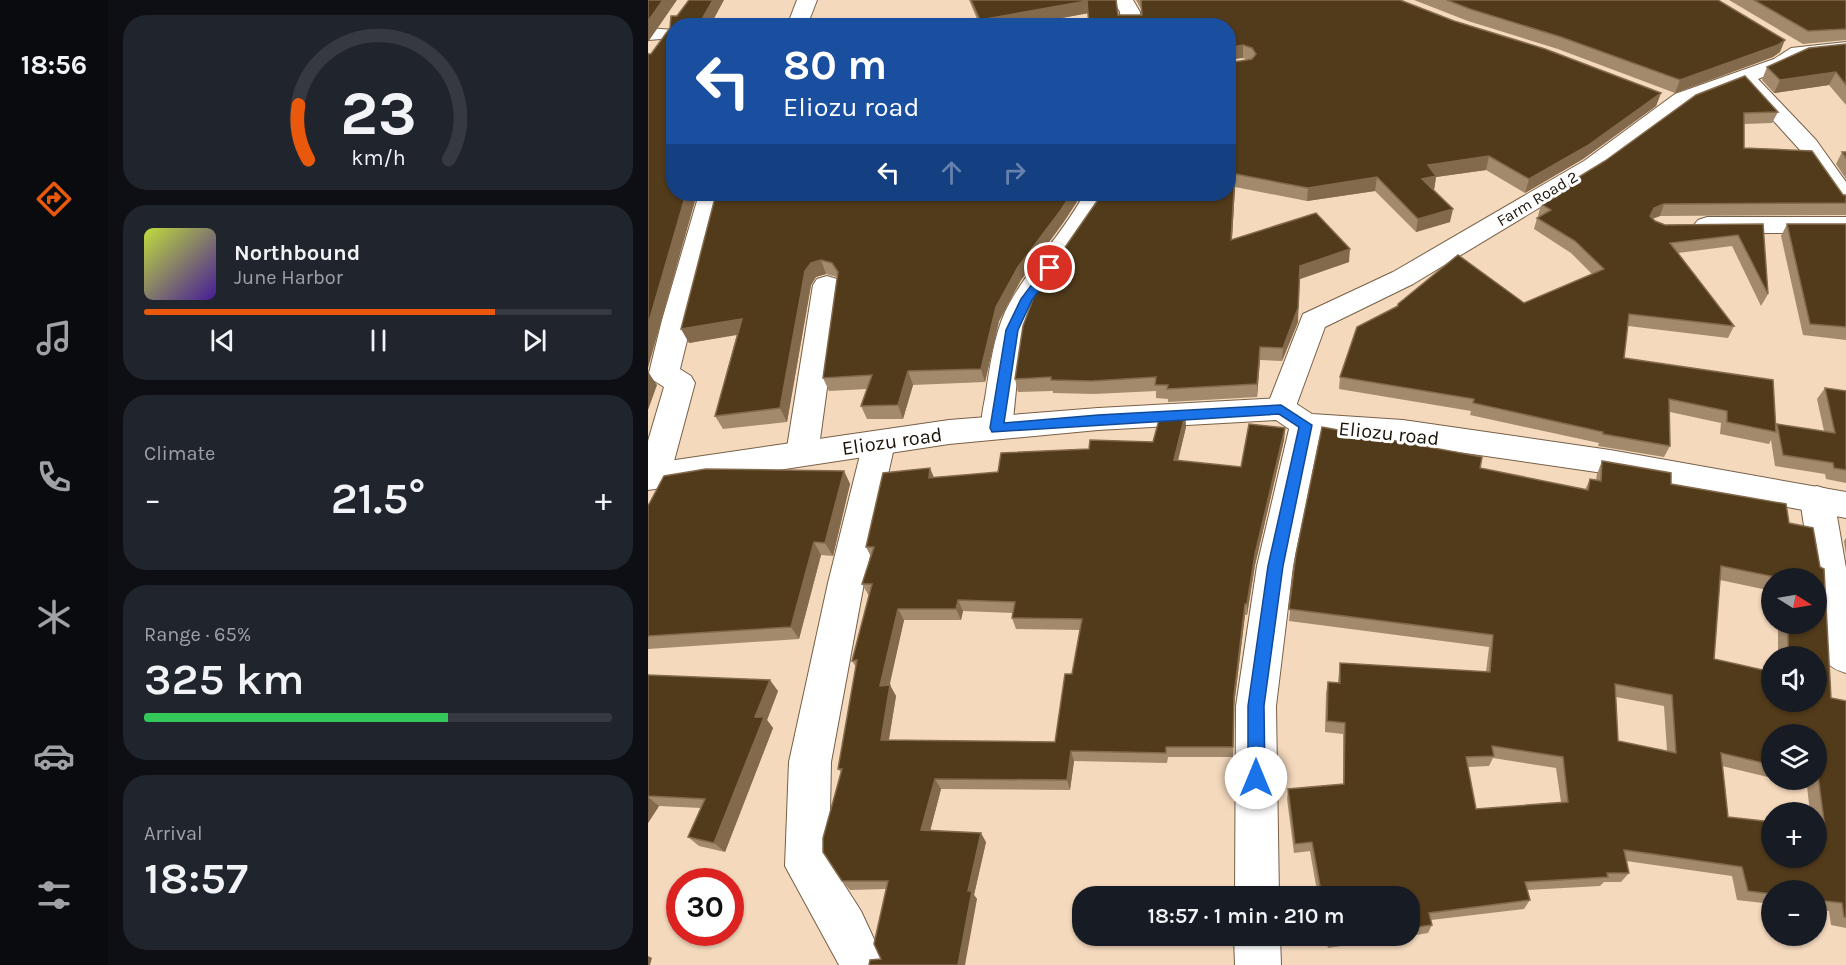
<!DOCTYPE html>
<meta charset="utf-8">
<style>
body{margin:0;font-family:Karla,sans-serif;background:#20242c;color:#f1f3f6;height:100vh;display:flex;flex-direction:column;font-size:22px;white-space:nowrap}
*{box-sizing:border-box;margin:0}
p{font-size:20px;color:#9ea1a6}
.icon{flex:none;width:33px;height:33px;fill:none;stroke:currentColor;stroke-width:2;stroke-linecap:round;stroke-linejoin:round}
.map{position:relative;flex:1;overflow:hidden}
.details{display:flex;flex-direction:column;gap:15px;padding:15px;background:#0d0f14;width:540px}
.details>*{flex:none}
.hud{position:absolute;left:18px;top:18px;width:570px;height:183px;border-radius:24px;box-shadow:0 2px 4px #0004;background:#1a4fa0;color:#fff;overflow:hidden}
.needle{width:39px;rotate:101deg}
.fabs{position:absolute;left:1113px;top:568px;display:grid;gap:12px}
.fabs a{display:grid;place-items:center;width:66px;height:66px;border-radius:50%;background:#171b24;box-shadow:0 2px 4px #0004;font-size:30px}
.speed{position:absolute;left:18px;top:868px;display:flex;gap:12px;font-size:30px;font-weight:700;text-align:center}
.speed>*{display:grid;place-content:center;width:78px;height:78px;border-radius:50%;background:#171b24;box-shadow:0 2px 4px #0004;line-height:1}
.speed .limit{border:9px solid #d22;background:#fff;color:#111}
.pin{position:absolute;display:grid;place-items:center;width:51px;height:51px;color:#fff;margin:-26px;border:3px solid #fff;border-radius:50%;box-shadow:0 2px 6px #0007}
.me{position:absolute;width:66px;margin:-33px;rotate:0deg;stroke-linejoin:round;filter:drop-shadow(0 0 4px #0008)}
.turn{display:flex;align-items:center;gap:21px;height:126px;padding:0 18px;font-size:27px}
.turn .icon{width:78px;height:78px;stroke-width:2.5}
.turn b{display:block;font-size:42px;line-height:51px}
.lanes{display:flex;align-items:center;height:57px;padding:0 18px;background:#0003;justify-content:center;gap:30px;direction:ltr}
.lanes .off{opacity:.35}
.big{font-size:45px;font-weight:600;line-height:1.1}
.details .tile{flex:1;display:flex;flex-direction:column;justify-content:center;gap:9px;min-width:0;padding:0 21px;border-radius:24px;background:#20242c}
.details .dial{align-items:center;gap:0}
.dial svg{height:156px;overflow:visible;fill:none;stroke:#363941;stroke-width:7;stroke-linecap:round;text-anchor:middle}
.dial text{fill:#f1f3f6;stroke:none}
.song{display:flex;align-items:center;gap:18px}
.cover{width:72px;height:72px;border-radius:9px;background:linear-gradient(135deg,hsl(70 70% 55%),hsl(260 70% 35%))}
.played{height:6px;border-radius:3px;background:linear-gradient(90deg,#ea580c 75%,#363941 75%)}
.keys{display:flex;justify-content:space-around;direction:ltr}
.heat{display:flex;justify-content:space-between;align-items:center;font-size:33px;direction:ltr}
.charge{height:9px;border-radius:4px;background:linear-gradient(90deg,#34c759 65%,#363941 0)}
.trip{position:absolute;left:424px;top:886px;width:348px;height:60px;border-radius:24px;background:#171b24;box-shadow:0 2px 4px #0004;font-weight:600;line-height:60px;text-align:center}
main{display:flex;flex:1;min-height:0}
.tabs{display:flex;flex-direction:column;width:108px;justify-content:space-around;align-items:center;background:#090b0e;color:#9ea1a6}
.tabs .icon{width:42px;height:42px}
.tabs .selected{color:#ea580c}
.tabs b{font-size:27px;color:#f1f3f6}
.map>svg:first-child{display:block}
</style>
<main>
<nav class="tabs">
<b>18:56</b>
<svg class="icon selected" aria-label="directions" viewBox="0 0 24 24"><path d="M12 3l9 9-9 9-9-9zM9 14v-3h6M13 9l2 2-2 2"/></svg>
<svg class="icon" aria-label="music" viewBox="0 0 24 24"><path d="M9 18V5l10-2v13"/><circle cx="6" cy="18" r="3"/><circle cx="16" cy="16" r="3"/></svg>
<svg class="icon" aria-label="phone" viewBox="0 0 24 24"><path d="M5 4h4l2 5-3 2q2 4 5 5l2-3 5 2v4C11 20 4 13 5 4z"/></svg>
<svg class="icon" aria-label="climate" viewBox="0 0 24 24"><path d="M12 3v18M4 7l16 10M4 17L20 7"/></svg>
<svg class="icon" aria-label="car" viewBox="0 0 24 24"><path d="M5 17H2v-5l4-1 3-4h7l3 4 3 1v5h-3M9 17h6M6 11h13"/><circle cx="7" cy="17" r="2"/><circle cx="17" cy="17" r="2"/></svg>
<svg class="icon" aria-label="filters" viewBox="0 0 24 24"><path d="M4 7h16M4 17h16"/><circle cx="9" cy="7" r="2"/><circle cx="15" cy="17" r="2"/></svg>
</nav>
<section class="details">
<div class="tile dial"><svg viewBox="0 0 100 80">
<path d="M14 69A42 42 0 1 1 86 69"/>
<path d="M14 69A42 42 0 0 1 9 41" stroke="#ea580c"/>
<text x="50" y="56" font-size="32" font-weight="700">23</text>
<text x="50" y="72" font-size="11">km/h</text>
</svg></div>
<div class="tile">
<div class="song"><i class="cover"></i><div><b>Northbound</b><p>June Harbor</p></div></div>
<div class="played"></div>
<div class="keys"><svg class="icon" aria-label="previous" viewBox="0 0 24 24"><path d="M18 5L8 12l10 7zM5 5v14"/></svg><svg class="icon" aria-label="pause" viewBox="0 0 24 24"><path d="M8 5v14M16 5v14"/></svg><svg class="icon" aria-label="next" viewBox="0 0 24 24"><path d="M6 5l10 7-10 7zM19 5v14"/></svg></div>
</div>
<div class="tile"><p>Climate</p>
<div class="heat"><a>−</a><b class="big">21.5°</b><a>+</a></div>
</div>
<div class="tile"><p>Range · 65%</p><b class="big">325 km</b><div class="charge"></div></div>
<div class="tile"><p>Arrival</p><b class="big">18:57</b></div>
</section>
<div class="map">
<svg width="1198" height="965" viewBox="0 0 1198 965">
<rect width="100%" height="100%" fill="#f4d9bd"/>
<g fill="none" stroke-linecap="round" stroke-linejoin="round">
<defs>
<path id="minor" d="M149 0H169L159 26H139Z
M465 0H485L492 12 493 26H473L472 12Z
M0 28 26 30V38L0 40Z
M1198 42V54L1155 58 1140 67 1110 79 1168 140 1198 182V206L1189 204 1152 150 1093 85 1043 104 952 171 765 284 677 327 644 417 633 420 622 417 618 409 655 314 745 272 936 161 1027 94 1126 59 1143 48Z
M51 194H75L32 369 43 376 47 383 22 476 18 485 6 488 0 487V441L16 387 5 380 1 373 14 320Z
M436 194H460C440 236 406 269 386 311 369 347 369 389 364 428L359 436 348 439 337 436C330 423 336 407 338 392 342 365 346 337 357 312 378 269 414 236 436 194Z
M1059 217H1198V233H1059L1050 230 1046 225 1050 220Z
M179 276 189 279 193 285 170 454 165 462 154 466 143 462 138 454 165 285 169 279Z
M658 414 669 417 674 425 645 566 628 706 631 897H587L588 706 609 566 642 425 647 417Z
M231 431 242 435 247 443 216 583 183 762 181 861 213 911 238 965H191L137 866 141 762 180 583 215 443 220 435Z
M1169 486 1181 490 1186 499 1198 568V673C1192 671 1185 669 1181 664 1167 645 1168 602 1168 579H1164L1152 499 1157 490Z
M586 936H632L633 965H587Z"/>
<path id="tertiary" d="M633 398 644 401 664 414 755 420 962 450 1198 492V518L962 474 755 444 658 436 647 433 628 420 450 430 301 444 0 490V464L301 420 450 408Z"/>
</defs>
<!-- minor casing -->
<use href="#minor" stroke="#776047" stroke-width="2"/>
<!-- tertiary casing -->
<use href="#tertiary" stroke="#776047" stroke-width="2"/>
<!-- minor -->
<use href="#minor" fill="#fff" fill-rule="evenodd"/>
<!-- tertiary -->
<use href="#tertiary" fill="#fff" fill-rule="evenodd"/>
</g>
<!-- wall -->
<path fill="#a38a6c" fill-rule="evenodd" d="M321 0H468L470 15H494V11L488 0H752L806 21 1013 93 1008 106 935 159 877 193 838 170 788 177 786 190 802 222 768 232 727 191 659 201 587 187 584 240 701 262 652 279 650 322 634 361 612 360 609 397 520 402V399L508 398V391L446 394 405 393V391L370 392 367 379 452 197 601 60 440 13 371 26H332Z
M766 0H1070L1132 52 1125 57 1027 93 910 49 820 21Z
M1081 0H1198V40L1155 44Z
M1198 44V105L1181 85 1126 93 1114 80 1119 67Z
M1048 95 1130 112 1124 123 1096 124V148L1195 195H1198V215L1012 216 1004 219 1007 221 1017 225 1115 224 1120 294 1113 306 1084 246 1030 253 1086 326 1080 338 980 326 976 358 1127 427 1129 424 1176 431 1169 399 1177 388 1198 391V483L1178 479 1177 474 1127 466 1123 440 1121 444 1072 434 1073 423 1022 412V446L1016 457 950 446 951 443 822 415 823 411 691 389 692 377 876 303 944 274 923 253 886 229 889 218 891 217 890 216 893 204 901 200 903 194 957 161Z
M1194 152H1198V179L1188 164Z
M68 194H434L415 223 373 280 351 321 337 382 265 385 255 419H219L213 406 219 389 181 391 175 378 189 277 178 274 168 277 163 285 139 422 75 429 67 416 89 334 41 343Z
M1139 224H1198V340L1155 335 1133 236Z
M537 415 538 427 530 461 593 467 637 428 636 440 607 565 599 615H597L586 706 585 757H520L519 763 426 761 422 790 293 789 282 831 338 842 326 895 329 899 233 959 238 889 202 890 194 881 193 772 190 769 208 667 204 661 221 596 214 584 223 557 218 547 286 477 350 472 441 449 505 442ZM315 611 365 613 364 618 368 629 432 630 424 674 407 742 241 740 248 696 241 685 256 620H313Z
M674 427 834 457 832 468 937 490 942 479 948 480 949 474 954 461 1023 473V484L1138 504 1141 523 1165 528 1172 567 1176 569 1183 698 1198 701V928L1183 925 1181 911 1168 910V891H1124V904L1089 900 1084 876 978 861 981 873 973 882H956L952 886 879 890 882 900 876 909 783 920 784 925 780 933 762 936V897H670L662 851 646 853 639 799 640 789 695 784V734L677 732 678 693 680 682H690L692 663 838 672 841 647 641 621 648 554ZM1124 579H1168V624H1130V657H1168V702H1124V672L1066 659 1072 580 1124 591ZM968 697 1016 706 1019 751 970 741ZM1124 735H1168V780H1133L1159 786 1162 813H1168V858H1124V822L1080 817 1074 766 1124 778ZM845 758 908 768 913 802 828 809 820 767 841 766Z
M196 471 202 484 185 556 173 555 151 639 0 649V506Z
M1198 538V555L1196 541Z
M0 675 130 691 119 720 125 728 77 852 51 846 40 837 53 808 11 806 0 823Z
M677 936H760L680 948Z"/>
<!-- shaded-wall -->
<path fill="#836a4c" d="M15 0H29L0 42V21Z
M65 0H76L62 26H50Z
M439 1 441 13 371 26H333L332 20Z
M1137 40 1132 52 1125 57 1027 93 1032 80Z
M595 45V58L580 60V48Z
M1188 72 1181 85 1126 93 1132 80Z
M1013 93 1008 106 935 159 877 193 881 179Z
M841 156 838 170 788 177 786 190 774 179 780 165Z
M587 174V187L583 254V240Z
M729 177 727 191 659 201 660 188Z
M38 194H49L0 368V325Z
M423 194H434L415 223 373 280 351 321 337 382 333 369 348 307 370 267Z
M1016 204 1012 216 1001 220 1002 216 1006 208Z
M805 209 802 222 768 232 770 219Z
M702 249 701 262 652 279V266Z
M173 260 178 274 168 277 163 285 139 422 132 408 157 271 163 263Z
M650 308V322L634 361 635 348Z
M94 319 101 333 41 343 33 329Z
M612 347V360L609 397V384Z
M260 371 265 385 255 419 250 405Z
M0 372 9 385 0 410Z
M537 415 538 427 527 472 526 460Z
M637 428 636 440 607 565 599 615V604L607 554Z
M282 468 287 480 281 478Z
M196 471 202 484 185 556 177 543Z
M166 542 173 555 151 639 143 627Z
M310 600 315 611 313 620 308 609Z
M597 604V615L586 706 585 757 586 696Z
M250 609 256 620 239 697 232 686Z
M122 680 130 691 119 720 125 728 77 852 66 843 107 717Z
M242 685 248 696 239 750 233 740Z
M423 751 426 761 422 790 419 780Z
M287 779 293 789 280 839 273 830Z
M0 797 11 806 0 823Z
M333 833 338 842 326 895 329 899 317 965H310L320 891Z
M0 956 4 958 2 965H0Z"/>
<!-- building -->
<path fill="#523b1b" stroke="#836a4c" stroke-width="1.5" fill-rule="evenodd" d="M0 0H15L0 21Z
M41 0H65L50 26H26V194H38L0 325V54H3L22 28 23 16H29Z
M323 0H468L470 15H494L493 0H752L806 21 897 49 1013 93 939 146 881 179 841 156 780 165 788 176 774 179 805 209 770 219 729 177 660 188 587 174 583 240 668 213 702 249 652 266 650 308 635 348 612 347 609 384 519 389 520 385H507L508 377 444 381 403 380V377L367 379 375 326 385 299 402 269 454 194H580V63L604 59 608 54 604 48 595 45 580 48V26H441L439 1 332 20Z
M799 0H1070L1137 40 1130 45 1032 80 913 37 822 9Z
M1106 0H1198V29L1160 31Z
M1198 44V85L1188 72 1132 80 1119 67 1161 48Z
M1097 76 1130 112 1096 113V148L1164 151 1195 195H1198V203L1016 204 1006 208 1002 216 1007 221 1017 225 1115 224 1120 294 1090 235 1022 243 1086 326 981 314 976 358 1125 380 1128 432 1079 422V411L1021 399 1022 446 955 434V432L825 403 826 399 692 377 709 327 750 306V304L810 255 876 303 956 269 927 241 889 218 903 210 893 204 908 197 903 194 957 161 1048 95Z
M1194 152H1198V158Z
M68 194H423L413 210 370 267 348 307 333 369 260 371 250 405 213 406 224 375 175 378 190 272 184 263 173 260 163 263 157 271 132 408 67 416 94 319 33 329Z
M1139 224H1198V327L1162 324Z
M1177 388 1198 391V470L1186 468 1185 463 1135 455 1129 424 1187 433Z
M537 415 526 460 593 467 601 424 637 428 607 554 599 604H597L586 696 585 747H518V753L423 751 419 780 287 779 273 830 333 833 320 891H324L310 965H221L222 960 233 959 226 944 240 881H194L175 852V838L194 769H190L209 660 204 661 224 584H214L226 547H218L235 473 282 468 281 478 350 472 353 453 441 449 442 440 505 442 512 416ZM310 600 367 602 364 618 434 619 424 674H417L407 742 233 740 242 685 232 686 250 609H308Z
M674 427 834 457 832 468 940 490 942 479 953 481 954 461 1023 473V484L1138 504 1141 523 1165 528 1172 567 1176 569 1183 698 1198 701V917H1196L1194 903 1168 900V891H1124V894L1100 891 1094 867 976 850 981 873H959L960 877 877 882 882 900 781 913 784 925 762 928V897H674L664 842 647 844 640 789 696 784 697 723 679 721 680 682 692 683V663L842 672 845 635 641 609 648 554ZM1073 566 1137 579H1168V624H1140V657H1168V702H1124V672L1066 659ZM967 684 1024 695 1028 753 970 741ZM1124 735H1168V775L1170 776 1177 828 1168 827V858H1124V822L1080 817 1073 753 1124 765ZM844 746 915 757 920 802 828 809 818 757 846 756Z
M58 469 196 471 177 543 166 542 143 627 0 636V506L16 476Z
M0 675 122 680 107 717H116L66 843 40 837 57 799 0 796Z
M681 936H711L681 941Z"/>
<!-- route -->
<path fill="#1a73e8" stroke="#114b97" stroke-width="1.5" d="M402 265 408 268 384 300 370 330 356 423 450 415 633 405 664 425 635 566 616 706 617 778 614 784 608 786 602 784 600 778V706L620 566 651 427 631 414 344 432 342 428 358 330 373 299 398 266Z"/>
<g text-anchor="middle" stroke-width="6" stroke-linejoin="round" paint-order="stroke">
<!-- far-street labels -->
<g font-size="16" fill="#1b1208" stroke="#fff">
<text transform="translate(889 198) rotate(-31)" y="6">Farm Road 2</text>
</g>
<!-- street labels -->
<g font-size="20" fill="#1b1208" stroke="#fff">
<text transform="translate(741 433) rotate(6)" y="7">Eliozu road</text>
<text transform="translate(244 441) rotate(-8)" y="7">Eliozu road</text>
</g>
</g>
</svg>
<div class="fabs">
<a><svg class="needle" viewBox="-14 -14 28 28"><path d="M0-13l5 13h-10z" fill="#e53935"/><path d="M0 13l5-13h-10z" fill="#9ea1a6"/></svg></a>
<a><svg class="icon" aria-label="sound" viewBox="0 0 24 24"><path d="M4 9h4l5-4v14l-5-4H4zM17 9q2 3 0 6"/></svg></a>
<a><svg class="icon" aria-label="layers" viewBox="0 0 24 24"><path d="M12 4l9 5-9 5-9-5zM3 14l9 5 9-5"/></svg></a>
<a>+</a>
<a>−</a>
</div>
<div class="speed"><div class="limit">30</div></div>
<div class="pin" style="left:402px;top:268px;background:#d93025"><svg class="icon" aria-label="arrive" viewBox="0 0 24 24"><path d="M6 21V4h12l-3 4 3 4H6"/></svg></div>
<svg class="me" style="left:608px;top:778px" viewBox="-20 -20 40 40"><circle r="19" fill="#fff"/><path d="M0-13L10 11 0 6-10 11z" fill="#1a73e8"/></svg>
<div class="trip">18:57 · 1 min · 210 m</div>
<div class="hud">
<div class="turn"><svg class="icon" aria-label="left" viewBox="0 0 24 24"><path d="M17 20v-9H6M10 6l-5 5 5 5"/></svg><div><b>80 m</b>Eliozu road</div></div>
<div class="lanes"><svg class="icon" aria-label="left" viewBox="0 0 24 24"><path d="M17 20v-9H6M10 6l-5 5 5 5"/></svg><svg class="icon off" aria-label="ahead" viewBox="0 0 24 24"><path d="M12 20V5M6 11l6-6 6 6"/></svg><svg class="icon off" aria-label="right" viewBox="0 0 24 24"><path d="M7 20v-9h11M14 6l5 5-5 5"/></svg></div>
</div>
</div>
</main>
